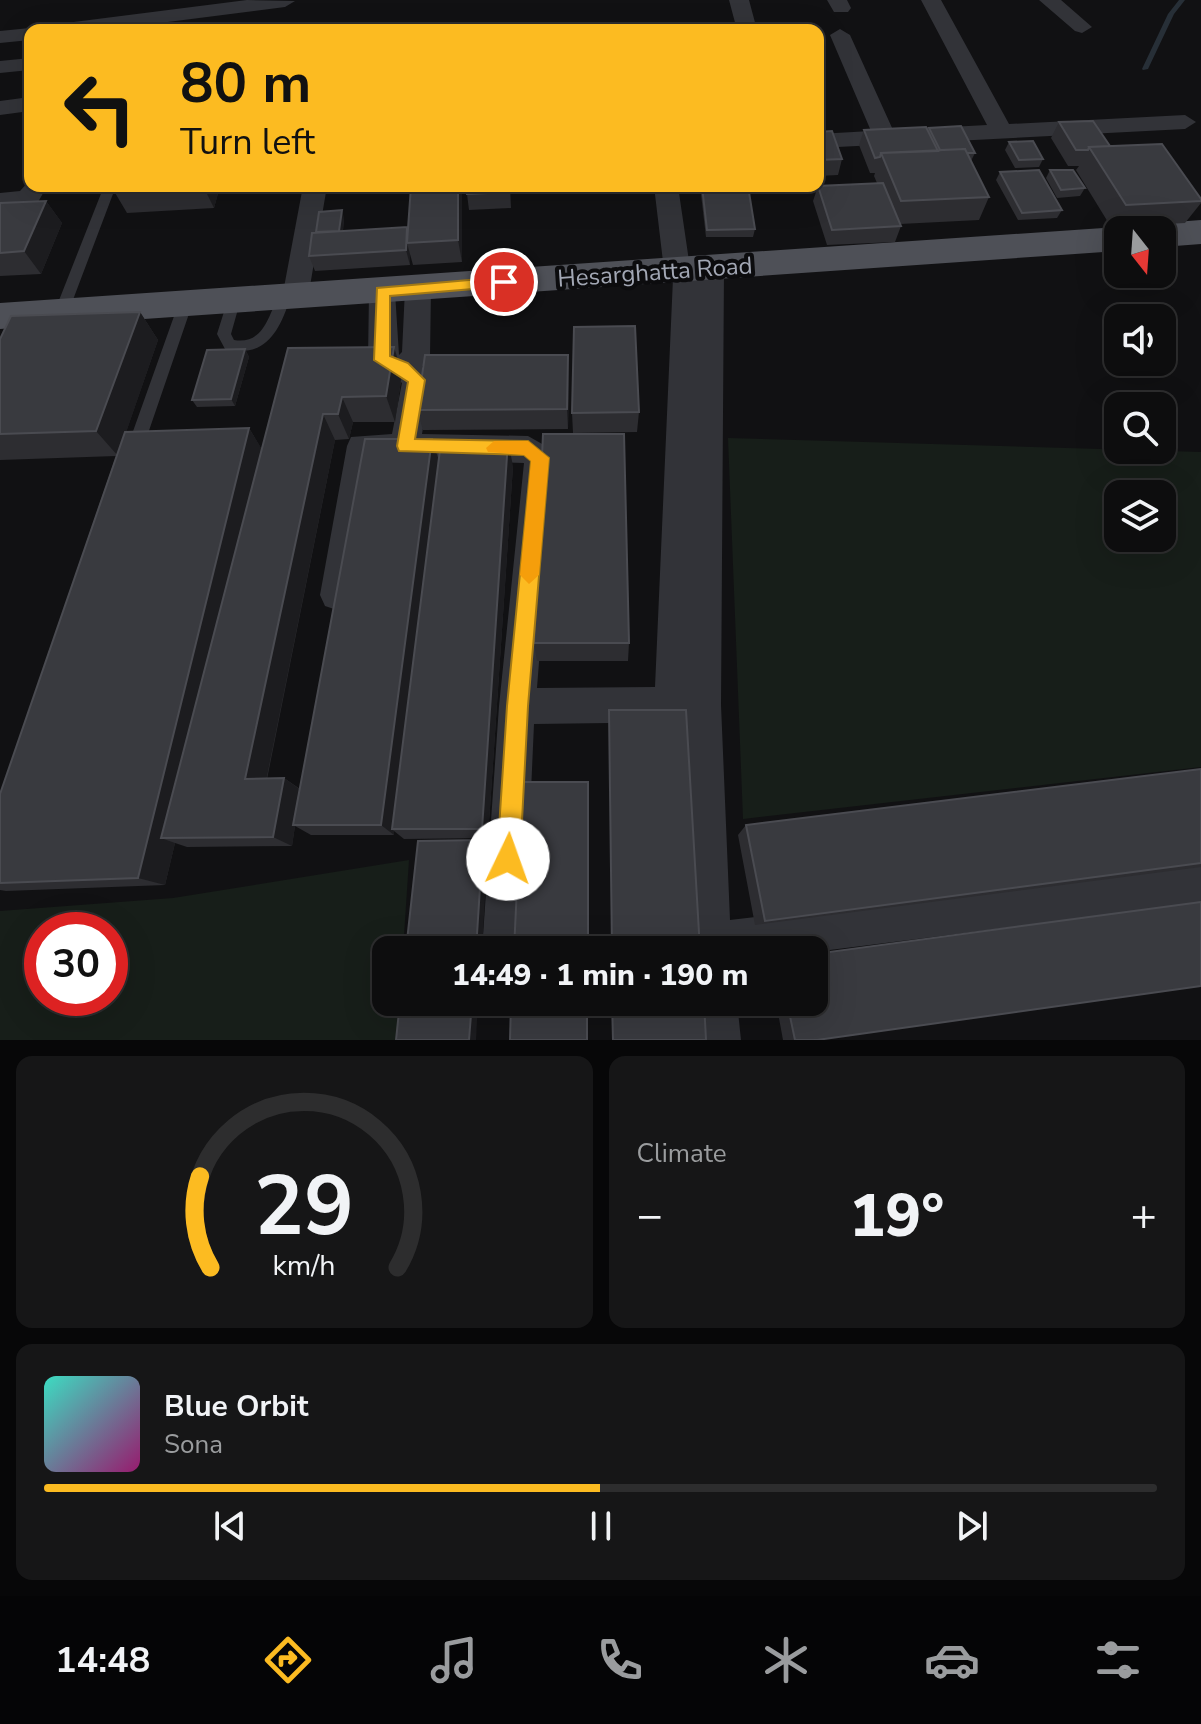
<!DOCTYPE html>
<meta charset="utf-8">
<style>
body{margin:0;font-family:"Nunito Sans",sans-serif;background:#161617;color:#f1f3f6;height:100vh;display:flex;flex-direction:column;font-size:30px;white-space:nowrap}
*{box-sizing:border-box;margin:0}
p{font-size:26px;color:#9a9c9e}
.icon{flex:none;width:44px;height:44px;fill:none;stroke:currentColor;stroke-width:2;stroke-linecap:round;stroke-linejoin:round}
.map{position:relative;height:1040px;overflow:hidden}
.details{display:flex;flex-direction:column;gap:16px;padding:16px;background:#070708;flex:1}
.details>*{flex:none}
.hud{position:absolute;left:24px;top:24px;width:800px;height:168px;border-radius:16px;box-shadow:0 8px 32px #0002,0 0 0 2px #2d2d2e;background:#fcbb21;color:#111;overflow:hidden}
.needle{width:52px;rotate:163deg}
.controls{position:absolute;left:1104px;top:216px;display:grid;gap:16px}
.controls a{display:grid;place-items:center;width:72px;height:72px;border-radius:16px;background:#0d0d0e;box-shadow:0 8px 32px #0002,0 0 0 2px #2d2d2e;font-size:40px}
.speed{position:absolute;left:24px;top:912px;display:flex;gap:16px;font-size:40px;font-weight:700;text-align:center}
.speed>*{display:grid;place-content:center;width:104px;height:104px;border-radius:50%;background:#0d0d0e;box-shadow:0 8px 32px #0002,0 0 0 2px #2d2d2e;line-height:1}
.speed .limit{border:12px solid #d22;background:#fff;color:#111}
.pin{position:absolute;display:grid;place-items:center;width:68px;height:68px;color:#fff;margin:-34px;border:4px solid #fff;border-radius:50%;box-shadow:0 2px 8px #0007}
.me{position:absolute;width:88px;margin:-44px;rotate:3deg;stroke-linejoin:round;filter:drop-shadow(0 0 6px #0008)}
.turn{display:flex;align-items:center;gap:28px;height:168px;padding:0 24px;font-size:36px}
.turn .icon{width:104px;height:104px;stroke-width:2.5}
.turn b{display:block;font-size:56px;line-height:68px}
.big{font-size:60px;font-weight:800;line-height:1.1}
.details .tile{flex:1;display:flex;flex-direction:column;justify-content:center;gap:12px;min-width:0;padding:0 28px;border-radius:16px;background:#161617}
.details .dial{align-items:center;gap:0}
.dial svg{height:208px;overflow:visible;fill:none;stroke:#2d2d2e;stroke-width:7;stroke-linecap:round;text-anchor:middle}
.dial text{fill:#f1f3f6;stroke:none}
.song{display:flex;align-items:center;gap:24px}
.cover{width:96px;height:96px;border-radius:12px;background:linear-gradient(135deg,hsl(170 70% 55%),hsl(320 70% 35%))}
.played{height:8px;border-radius:4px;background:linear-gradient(90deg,#fcbb21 50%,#2d2d2e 50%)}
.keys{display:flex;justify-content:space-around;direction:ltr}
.heat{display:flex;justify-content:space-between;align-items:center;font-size:44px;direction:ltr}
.details .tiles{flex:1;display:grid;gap:16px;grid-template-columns:1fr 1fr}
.tile:last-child{grid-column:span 2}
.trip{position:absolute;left:372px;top:936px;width:456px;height:80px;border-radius:16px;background:#0d0d0e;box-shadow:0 8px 32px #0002,0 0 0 2px #2d2d2e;font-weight:800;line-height:80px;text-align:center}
.tabs{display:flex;height:128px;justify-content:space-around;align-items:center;background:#050506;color:#9a9c9e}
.tabs .icon{width:56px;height:56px}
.tabs .current{color:#fcbb21}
.tabs b{font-size:36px;color:#f1f3f6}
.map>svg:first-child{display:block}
</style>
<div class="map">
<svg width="1201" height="1040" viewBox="0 0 1201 1040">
<rect width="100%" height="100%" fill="#111113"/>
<!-- green -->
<path fill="#171e19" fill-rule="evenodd" d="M728 438 1201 452V767L743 819ZM1118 494H1162V538H1118Z
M409 860 403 950H386V1002H400L397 1040H0V911L173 898ZM42 930H110V998H42Z"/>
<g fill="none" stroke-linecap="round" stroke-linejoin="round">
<!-- stream -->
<path fill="#272f37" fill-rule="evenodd" d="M1179 0H1185L1174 14 1148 69 1143 70 1142 69 1168 14Z"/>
<!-- lane -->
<path fill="#323338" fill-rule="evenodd" d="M104 186H116L68 313 61 318 56 316 54 313Z
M283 294 290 299C279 332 265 359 225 349L217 334 228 299 233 297 240 302 231 334 234 340C263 345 269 316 278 296Z
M185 300 192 305 142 451 139 455H129L126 451 178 305Z"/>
<!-- street -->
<path fill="#323338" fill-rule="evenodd" d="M247 0 295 1 285 7 105 30H48L58 24Z
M729 0H749L757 30H737Z
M827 0H847L851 8 848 12H834Z
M921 0H941L1009 124 1185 115 1196 122 1185 129 818 148V134L871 131 830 35 840 29 850 35 893 130 987 125Z
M1039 0H1061L1092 27 1082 33 1075 31Z
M30 28 37 30H30V40L0 43V31Z
M30 58V70L0 73V61Z
M30 97V111L0 115V101Z
M30 180V186H47L37 204 0 209V193L20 191Z
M303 186H327L308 298 304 305H286L282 298Z
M654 186H678L689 261 698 268 702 263H720L724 269 721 705 730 920 1201 863V903L814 952 689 950 685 722 534 724 524 950H482L499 706 524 463 375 458 354 595 349 606 337 610 325 606 320 595 347 446 351 437 392 434 402 383 393 375 372 367 368 360 369 292 373 285H391L395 292 399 355 402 352 405 289 409 282H427L431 289 430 356 422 367 431 380 422 434 528 436 551 449 555 458 537 688 655 687 673 278 664 270Z
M693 1002H737L741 1040H697Z"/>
<!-- primary -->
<path fill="#4e5057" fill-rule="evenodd" d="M1201 220V244L1162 247V230H1148L1162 223Z
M1118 227 1128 230H1118V251L0 329V303Z"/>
</g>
<!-- wall -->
<path fill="#2d2d31" d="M1059 122 1110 146 1201 199V203L1185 223 1111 227 1076 170 1079 166H1068L1051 138Z
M929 128 975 153 971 161 989 197 979 220 900 224 901 226 895 242 827 245 813 201 818 186 877 183 874 176 875 173H870L859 145 864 130H928Z
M818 132 842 159 838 175 818 176Z
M1009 142 1043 159 1039 167 1015 168 1005 150Z
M1050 170 1085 188 1080 196 1057 198 1046 178Z
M1000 172 1062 210 1057 218 1018 220 996 180Z
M111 186H220L214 208 127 213Z
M462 186V262L413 265 410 254V265L315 271 309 256 316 232 344 218 343 231 407 227Z
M510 186 511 208 469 210 467 194Z
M700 186H748L755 229 753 237H706Z
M46 201 62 223 41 274 0 276V203Z
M140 312 158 340 126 432 249 428 262 450 288 348 402 373 395 422H353L349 439 335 440 267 779 284 778 300 789 439 460 513 466 488 838 404 839 394 831V835H311L295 826 292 846 187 847 175 843 165 885 6 891 0 890V794L116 456 0 460V339Z
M245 349 249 357 235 406 197 407 192 400Z
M569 376 568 429 423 430 417 410Z
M639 412 637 432 573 433 572 413Z
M534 643H629L628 661H537Z
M1201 769V867L755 925 738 835 746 825Z
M776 1002H814L817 1040H783Z"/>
<!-- shaded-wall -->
<path fill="#1c1c1f" d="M203 186H220L214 208Z
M458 186H462V262L458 240Z
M46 201 62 223 41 274 24 251Z
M342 210 344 218 341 246 338 239Z
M407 227V243L410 254V265L406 250Z
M140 312 158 340 118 456 96 431Z
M394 347 402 373 395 422 386 396Z
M245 349 249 357 235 406 231 399Z
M568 355 569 376 568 429 567 409Z
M342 397 353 422 349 439 338 414Z
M323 414 335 440 264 791 245 779Z
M249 428 264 453 161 838 175 843 165 885 138 878Z
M432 439 440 464 392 829 394 831V835L381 825Z
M508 441 513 466 488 838 482 829Z
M284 778 302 791 293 825 295 826 292 846 273 837Z
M483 840 488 847 482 950H476Z
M472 1002H478L476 1040H469Z"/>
<!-- building -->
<path fill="#393a3f" stroke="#4a4b51" stroke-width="2" d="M1093 121 1110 146 1089 147 1088 150H1076L1059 122Z
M961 126 975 153H967L965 149 940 150 929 128Z
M926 127 938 151 881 153 880 157 875 158 864 130Z
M832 131 842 159 818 160V132Z
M1033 141 1043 159 1019 160 1009 142Z
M1162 144 1201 199V201L1126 205 1089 147Z
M965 149 989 197 901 201 881 153Z
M1039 170 1062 210 1022 213 1000 172Z
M1050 170H1073L1085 188 1061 190Z
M883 183 901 226 832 230 818 186Z
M411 186H458V240L407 243Z
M467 186H509V192L467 194Z
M702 186H748L755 229 707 230Z
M46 201 24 251 0 253V203Z
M342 210 339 231 316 232 319 212Z
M407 227 406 250 309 256 312 233Z
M140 312 96 431 0 434V339L11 316Z
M635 326 639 412 572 413 574 327Z
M394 347 386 396 342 397 338 414H323L245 779 284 778 273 837 161 838 288 348Z
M245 349 231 399 192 400 207 350Z
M425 355H568L567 409 417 410Z
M249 428 138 878 0 883V794L125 432Z
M543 434H624L629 643H534Z
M365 439H432L381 825H293Z
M508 441 482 829H392L441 442Z
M609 710H686L700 950H612Z
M1201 769V863L765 921 746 825Z
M522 782H588V950H514Z
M483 840 476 950H406L418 841Z
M1201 902V986L817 1040H795L787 1002H814V954Z
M400 1002H472L469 1040H396Z
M511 1002H587V1040H510Z
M612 1002H704L706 1040H613Z"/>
<!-- route -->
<path fill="#fcbb21" stroke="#a47a15" stroke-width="2" d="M504 277 509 279V286L390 296V356L408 363 425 380 415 439 528 441 549 458 528 706 520 859 516 867 508 870 500 867 497 859 507 706 531 461 524 455 399 451 397 446 408 382 374 360 377 288Z"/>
<!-- slow -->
<path fill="#f59e0b" d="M494 441H528L549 458 539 575 529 584 520 575 531 461 524 455 488 452 486 448Z"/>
<g text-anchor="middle" stroke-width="8" stroke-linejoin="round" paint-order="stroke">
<!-- street labels -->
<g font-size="24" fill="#a2a7b4" stroke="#0c0c0e">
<text transform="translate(655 272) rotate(-4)" y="8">Hesarghatta Road</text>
</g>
</g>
</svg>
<div class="controls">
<a><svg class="needle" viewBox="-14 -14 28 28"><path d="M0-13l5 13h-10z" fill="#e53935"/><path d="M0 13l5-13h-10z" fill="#9a9c9e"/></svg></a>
<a><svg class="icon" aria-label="sound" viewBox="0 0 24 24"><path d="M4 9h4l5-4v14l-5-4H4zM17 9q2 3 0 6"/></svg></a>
<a><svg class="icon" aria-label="search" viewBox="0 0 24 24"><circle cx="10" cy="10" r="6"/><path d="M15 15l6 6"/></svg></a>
<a><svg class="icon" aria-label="layers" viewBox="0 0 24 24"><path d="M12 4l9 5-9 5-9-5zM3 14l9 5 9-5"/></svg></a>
</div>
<div class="speed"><div class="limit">30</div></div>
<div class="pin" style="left:504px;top:282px;background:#d93025"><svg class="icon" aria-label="arrive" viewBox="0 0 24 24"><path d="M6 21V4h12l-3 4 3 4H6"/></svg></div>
<svg class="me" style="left:508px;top:859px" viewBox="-20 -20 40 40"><circle r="19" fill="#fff"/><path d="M0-13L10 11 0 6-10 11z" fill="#fcbb21"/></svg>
<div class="trip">14:49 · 1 min · 190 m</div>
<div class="hud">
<div class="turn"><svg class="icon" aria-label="left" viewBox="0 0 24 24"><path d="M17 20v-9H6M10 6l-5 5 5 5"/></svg><div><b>80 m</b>Turn left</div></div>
</div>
</div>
<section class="details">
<div class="tiles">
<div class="tile dial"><svg viewBox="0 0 100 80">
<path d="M14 69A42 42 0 1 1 86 69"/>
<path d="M14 69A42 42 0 0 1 10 34" stroke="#fcbb21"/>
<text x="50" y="56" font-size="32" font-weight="700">29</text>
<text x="50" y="72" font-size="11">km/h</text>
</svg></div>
<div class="tile"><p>Climate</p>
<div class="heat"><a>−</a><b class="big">19°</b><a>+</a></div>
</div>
<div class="tile">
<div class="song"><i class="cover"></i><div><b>Blue Orbit</b><p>Sona</p></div></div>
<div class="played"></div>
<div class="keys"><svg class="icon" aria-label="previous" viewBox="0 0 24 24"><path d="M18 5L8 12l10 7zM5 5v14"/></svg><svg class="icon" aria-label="pause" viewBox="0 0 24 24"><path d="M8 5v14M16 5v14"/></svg><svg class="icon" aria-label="next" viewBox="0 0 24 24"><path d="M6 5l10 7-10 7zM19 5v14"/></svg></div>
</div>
</div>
</section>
<nav class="tabs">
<b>14:48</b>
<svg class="icon current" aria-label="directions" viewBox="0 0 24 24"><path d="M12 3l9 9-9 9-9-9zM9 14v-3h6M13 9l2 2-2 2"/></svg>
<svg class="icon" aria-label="music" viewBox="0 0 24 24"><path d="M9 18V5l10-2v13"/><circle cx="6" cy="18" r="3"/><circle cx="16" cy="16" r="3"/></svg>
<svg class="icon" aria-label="phone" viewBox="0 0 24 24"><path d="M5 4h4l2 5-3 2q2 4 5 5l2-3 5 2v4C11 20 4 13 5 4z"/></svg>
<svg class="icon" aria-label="climate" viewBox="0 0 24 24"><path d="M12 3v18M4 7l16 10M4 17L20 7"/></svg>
<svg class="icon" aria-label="car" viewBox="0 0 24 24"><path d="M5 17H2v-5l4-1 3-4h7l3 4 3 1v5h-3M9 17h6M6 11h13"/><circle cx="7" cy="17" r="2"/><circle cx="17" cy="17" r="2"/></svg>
<svg class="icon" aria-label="filters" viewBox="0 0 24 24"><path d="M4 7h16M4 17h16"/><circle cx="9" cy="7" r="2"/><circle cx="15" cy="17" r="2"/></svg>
</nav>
